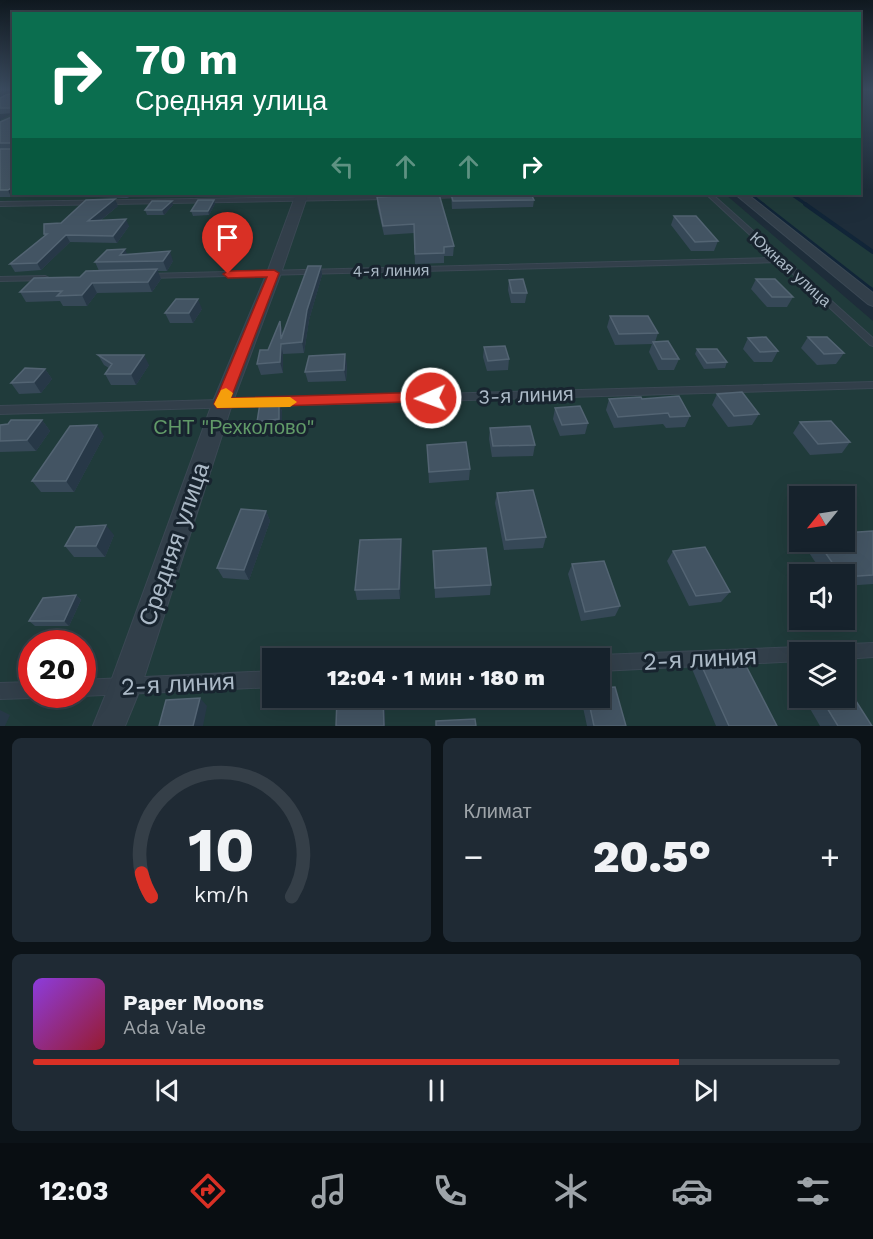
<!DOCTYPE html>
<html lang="ru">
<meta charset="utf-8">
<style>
body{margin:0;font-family:"Work Sans",sans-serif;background:#1f2a34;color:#f1f3f6;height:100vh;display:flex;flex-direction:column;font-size:22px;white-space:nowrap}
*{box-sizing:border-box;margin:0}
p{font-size:20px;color:#9ea4a9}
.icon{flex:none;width:33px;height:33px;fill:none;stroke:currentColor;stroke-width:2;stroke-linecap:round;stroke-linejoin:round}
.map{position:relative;height:726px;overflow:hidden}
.panel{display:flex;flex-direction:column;gap:12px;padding:12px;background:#0c1318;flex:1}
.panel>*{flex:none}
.top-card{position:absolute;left:12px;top:12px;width:849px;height:183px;border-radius:0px;box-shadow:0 6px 24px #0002,0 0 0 2px #353f48;background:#0b6e4f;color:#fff;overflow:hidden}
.needle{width:39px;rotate:240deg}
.controls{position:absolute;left:789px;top:486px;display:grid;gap:12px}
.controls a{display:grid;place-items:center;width:66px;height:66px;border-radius:0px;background:#16222c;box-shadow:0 6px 24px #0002,0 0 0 2px #353f48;font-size:30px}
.speed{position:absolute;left:18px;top:630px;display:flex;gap:12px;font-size:30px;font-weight:700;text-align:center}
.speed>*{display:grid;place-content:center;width:78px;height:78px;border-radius:50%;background:#16222c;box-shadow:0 6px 24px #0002,0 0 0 2px #353f48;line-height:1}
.speed .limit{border:9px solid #d22;background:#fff;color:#111}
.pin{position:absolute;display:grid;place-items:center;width:51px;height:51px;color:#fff;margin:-62px -26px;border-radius:50% 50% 50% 0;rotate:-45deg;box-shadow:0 0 6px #0007}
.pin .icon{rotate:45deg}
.me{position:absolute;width:66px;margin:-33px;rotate:268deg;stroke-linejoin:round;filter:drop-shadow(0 0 4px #0008)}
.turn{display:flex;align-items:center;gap:21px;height:126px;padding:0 24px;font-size:27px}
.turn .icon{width:78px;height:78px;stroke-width:2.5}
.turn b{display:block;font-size:42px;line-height:51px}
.lanes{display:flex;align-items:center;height:57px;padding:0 24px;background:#0003;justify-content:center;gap:30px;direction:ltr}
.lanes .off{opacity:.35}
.big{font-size:45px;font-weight:800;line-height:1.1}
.panel .widget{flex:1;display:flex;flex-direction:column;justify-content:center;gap:9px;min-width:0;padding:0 21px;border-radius:9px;background:#1f2a34}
.panel .dial{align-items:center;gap:0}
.dial svg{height:156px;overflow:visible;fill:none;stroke:#353f48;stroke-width:7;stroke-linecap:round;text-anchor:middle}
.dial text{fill:#f1f3f6;stroke:none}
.song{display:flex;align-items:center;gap:18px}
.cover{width:72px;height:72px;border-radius:9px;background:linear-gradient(135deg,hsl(270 70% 55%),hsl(350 70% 35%))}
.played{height:6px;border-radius:3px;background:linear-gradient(90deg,#d93025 80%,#353f48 80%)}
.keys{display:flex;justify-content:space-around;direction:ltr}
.heat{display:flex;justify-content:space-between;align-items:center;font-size:33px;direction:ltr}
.panel .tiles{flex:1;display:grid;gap:12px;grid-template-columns:1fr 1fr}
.widget:last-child{grid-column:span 2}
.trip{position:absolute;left:262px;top:648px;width:348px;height:60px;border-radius:0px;background:#16222c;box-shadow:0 6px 24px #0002,0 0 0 2px #353f48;font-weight:800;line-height:60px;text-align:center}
.menu{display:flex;height:96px;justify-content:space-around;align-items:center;background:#090e12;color:#9ea4a9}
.menu .icon{width:42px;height:42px}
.menu .selected{color:#d93025}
.menu b{font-size:27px;color:#f1f3f6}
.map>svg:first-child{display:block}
</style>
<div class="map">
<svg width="873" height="726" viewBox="0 0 873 726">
<rect width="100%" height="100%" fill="#1e2d3a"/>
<!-- green -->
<path fill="#203b3b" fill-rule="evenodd" d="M13 113 14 194H725L873 321V726H0V120ZM800 496H844V542H800ZM800 574H844V620H800ZM32 644H82V694H32ZM800 652H844V698H800ZM273 658H600V698H273Z
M750 194H791L873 252V291Z"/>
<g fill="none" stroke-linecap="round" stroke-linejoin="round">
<!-- stream-far2 -->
<path stroke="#112538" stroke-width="3" d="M750 194 764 205
M791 194 807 205"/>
<!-- stream-far1 -->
<path stroke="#112538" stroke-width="4" d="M762 204 872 290
M805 204 873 252"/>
<!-- stream -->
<path stroke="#112538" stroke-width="5" d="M870 289 873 291"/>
<defs>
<path id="service" d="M463 194 466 196 465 197 428 198 425 196 428 194Z
M515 194H557L554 196H518Z
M706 194H712L873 338V346L870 345 780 262 148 278 144 276 148 274 775 258Z
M390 196 391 197 388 199 0 206V202Z
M45 276 49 278 48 280 0 281V277Z
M873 382V388L0 414V406Z
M873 643V657L844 659V652H819L821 647 826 645Z
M800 647 805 649 807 652H800V661L600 671V658H594L600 655Z
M273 671V687L82 696 79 694H82V680Z
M32 682V694L38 696 32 698 0 699V683Z"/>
<path id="minor" d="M296 194H308L281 273 232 404 141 687 125 726H93L110 684 212 404 267 273Z
M735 194H747L873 293V306L868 304Z"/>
</defs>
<!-- service casing -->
<use href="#service" stroke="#3b4854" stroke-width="2"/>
<!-- minor casing -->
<use href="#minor" stroke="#3b4854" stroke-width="2"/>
<!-- service -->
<use href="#service" fill="#323f4a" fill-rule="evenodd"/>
<!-- minor -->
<use href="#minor" fill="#323f4a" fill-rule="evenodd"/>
</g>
<!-- wall -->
<path fill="#364857" d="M14 93V113L0 114V98Z
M14 116 11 197H0V149H11H0V122Z
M68 194H132L128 198 69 196Z
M159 194H185L182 197H161Z
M204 194H222L220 196H205Z
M451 194 534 200 533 207 452 209Z
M377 197 454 246 453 256H444V263L415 264 414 233 384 235 377 205Z
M214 200 215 204 209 215 193 216 191 211Z
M173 205 164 215H147L145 210Z
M118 206 100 221 129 226 117 243 70 242 41 270 15 272 10 264 45 236 44 234 61 223Z
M674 216 718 241 714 251H691L671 225Z
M127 254 173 261 167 271H157L161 279 152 292 97 293 87 306H63L60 301 26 302 20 292 80 277 99 271 95 262Z
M321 266 322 275 309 320 304 353 283 354V373L261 375 257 364 268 350 280 321 283 334Z
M756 279 793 297 787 307H767L751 289Z
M509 280 527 293 525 303H511L508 290Z
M202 309 193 323H170L165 313Z
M610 316 658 333 655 342 679 359 674 370H658L649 352 652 344 615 345 607 327Z
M808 337 844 353 836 364 817 365 801 348Z
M748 338 778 351 772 362H754L743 349Z
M484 347 509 359 508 370 487 371 483 357Z
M697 349 727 362 725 368 704 369 695 354Z
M98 355 149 365 136 385H111L105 374 109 368 104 365Z
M347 364 346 381 308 382 305 372Z
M45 369 52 379 41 393 19 394 11 383Z
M717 394 759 414 752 425 728 427 712 405Z
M609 399H642L690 416 685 427 666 428 663 424 614 428 606 410Z
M279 401 282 412V430L261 433 257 422Z
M555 408 588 423 585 434 560 436 553 419Z
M42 420 50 431 36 451 0 452V425Z
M800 422 850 442 842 453 810 455 793 433Z
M490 428 535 445 533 456 492 457 489 439Z
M104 436 74 492H41L32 481Z
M427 445 470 469 469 480 429 483Z
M497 493 546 537 543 548 504 550 495 503Z
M266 511 270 521 249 580 223 578 217 568Z
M873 531V584L844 586V574H823L804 545 807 542H844Z
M114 535 105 557H74L65 546Z
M402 550 400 599 357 600 355 590Z
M433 551 491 585 490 595 435 598Z
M673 551 730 592 721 602 689 606 667 561Z
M572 564 620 606 615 616 581 621 568 574Z
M76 595 81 600 69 626H35L29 621Z
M699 660 777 726H716L692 669Z
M581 698H600L626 726H587Z
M808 698H844L872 726H820L805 700Z"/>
<!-- shaded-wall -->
<path fill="#273847" d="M0 89H8L0 92Z
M14 186V194H16L11 197 8 190Z
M126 194H132L128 198Z
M115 199 118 206 91 228 88 221Z
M214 200 215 204 209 215 208 211Z
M172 201 173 205 164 215 162 210Z
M126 219 129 226 117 243 113 236Z
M66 235 70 242 41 270 37 263Z
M125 249 129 259 120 255Z
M170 251 173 261 167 271 163 261Z
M321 266 322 275 309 320 304 353 302 342 307 310Z
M157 269 161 279 152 292 148 282Z
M92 283 97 293 87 306 82 295Z
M198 299 202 309 193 323 189 313Z
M280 321 282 331 283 343 281 339Z
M281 344 283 354V373L280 362Z
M345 354 347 364 346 381 344 370Z
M144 355 149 365 136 385 131 374Z
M45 369 52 379 41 393 34 382Z
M279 401 282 412V430L279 419Z
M42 420 50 431 36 451 27 440Z
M97 425 104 436 74 492 66 481Z
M266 511 270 521 249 580 244 570Z
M106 525 114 535 105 557 96 546Z
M401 539 402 550 400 599 399 589Z
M76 595 81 600 69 626 64 621Z
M200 698 207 706 203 726H193Z
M383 698H385V726H384Z
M0 710 10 715 5 726H0Z"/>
<!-- building -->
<path fill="#435463" stroke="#536473" stroke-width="1.5" d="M14 93V108H0V98L6 95Z
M14 116V186L8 190H0V149H11L13 145 11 143H0V122Z
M439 194 454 246 444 247V253L415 254 414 224 383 226 377 197Z
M451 194H531L534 200 453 201Z
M115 199 88 221 126 219 113 236 66 235 37 263 10 264 47 234H44V224L61 223 86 200Z
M198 200H214L208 211H191Z
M152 201H172L162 210H145Z
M674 216H696L718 241 695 242Z
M125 249 120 255 170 251 163 261 95 262 107 250Z
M308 266H321L307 310 302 342 281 344 280 362 257 364 260 350H268L280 321 281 339Z
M157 269 148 282 92 283 82 295 57 296 62 291 20 292 34 278 80 277 86 271Z
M523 279 527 293H512L509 280Z
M756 279H775L793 297H772Z
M176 299H198L189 313H165Z
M610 316H648L658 333 619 334Z
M766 337 778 351 760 352 748 338Z
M808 337H827L844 353 824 354Z
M668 341 679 359H662L653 342Z
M505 346 509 359 488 361 484 347Z
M697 349H717L727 362 707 363Z
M345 354 344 370 305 372 309 356Z
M98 355H144L131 374H105L112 364Z
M25 368 45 369 34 382 11 383Z
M742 392 759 414 734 416 717 394Z
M679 396 690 416 670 417 668 413 618 417 609 399 641 397 642 399Z
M279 401V419L257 422 260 403Z
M580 406 588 423 562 425 555 408Z
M11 420H42L27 440 0 441V425L8 424Z
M831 421 850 442 818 444 800 422Z
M97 425 66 481H32L70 426Z
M530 426 535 445 493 446 490 428Z
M466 442 470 469 429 472 427 445Z
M533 490 546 537 506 540 497 493Z
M241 509 266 511 244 570 217 568Z
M106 525 96 546H65L76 527Z
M873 531V575L844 577V574H840L818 542H844V533Z
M401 539 399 589 355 590 360 540Z
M705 547 730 592 696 596 673 551Z
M486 548 491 585 435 588 433 551Z
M604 561 620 606 585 612 572 564Z
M76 595 64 621H29L43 598Z
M742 658 777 726H729L699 660Z
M615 687 626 726H594L588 698H600V688Z
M847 687 872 726H838L821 698H844V688Z
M200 698 193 726H159L166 700Z
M337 698H383L384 726H336Z
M475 719 476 726H436V721Z"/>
<!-- sky -->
<linearGradient id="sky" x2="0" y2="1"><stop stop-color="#101920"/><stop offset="0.47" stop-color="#3b4c60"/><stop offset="1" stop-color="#3b4c60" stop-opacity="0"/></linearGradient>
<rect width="873" height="190" fill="url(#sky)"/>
<!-- route -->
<path fill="#d93025" stroke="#8d1f18" stroke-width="1.5" d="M274 270 279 273 231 398 431 392 436 394 438 398 436 401 217 408 214 404 267 277 228 278 223 274 228 271Z"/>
<!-- slow -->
<path fill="#f59e0b" d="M226 388 233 393 231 398 290 397 297 402 290 407 217 408 214 404 221 390Z"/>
<g text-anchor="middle" stroke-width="6" stroke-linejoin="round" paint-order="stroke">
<!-- far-street labels -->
<g font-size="16" fill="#acbac7" stroke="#18242f">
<text transform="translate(791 269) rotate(42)" y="6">Южная улица</text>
<text transform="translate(391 270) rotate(-1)" y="6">4-я линия</text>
</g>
<!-- street labels -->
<g font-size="20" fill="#acbac7" stroke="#18242f">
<text transform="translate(526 395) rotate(-2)" y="7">3-я линия</text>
</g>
<!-- park labels -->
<g font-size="20" fill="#619a68" stroke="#18242f">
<text x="234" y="434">СНТ "Рехколово"</text>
</g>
<!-- near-street labels -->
<g font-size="24" fill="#acbac7" stroke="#18242f">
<text transform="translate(174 544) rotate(-71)" y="8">Средняя улица</text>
<text transform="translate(700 659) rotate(-3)" y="8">2-я линия</text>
<text transform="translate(178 684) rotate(-3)" y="8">2-я линия</text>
</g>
</g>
</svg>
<div class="controls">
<a><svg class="needle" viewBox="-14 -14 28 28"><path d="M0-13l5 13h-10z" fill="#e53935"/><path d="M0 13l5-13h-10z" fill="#9ea4a9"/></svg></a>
<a><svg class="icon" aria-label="sound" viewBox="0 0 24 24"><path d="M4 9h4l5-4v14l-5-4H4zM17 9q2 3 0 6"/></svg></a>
<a><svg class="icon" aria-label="layers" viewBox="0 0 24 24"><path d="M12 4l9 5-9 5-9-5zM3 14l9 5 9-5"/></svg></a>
</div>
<div class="speed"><div class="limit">20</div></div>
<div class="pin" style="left:228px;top:274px;background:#d93025"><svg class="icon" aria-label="arrive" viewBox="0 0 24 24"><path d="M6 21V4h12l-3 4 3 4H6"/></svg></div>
<svg class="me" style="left:431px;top:398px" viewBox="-20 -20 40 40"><circle r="17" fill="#d93025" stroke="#fff" stroke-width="3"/><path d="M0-11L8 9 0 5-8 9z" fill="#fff"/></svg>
<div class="trip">12:04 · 1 мин · 180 m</div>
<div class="top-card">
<div class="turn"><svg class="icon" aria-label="right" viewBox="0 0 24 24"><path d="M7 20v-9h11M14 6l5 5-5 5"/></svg><div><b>70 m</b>Средняя улица</div></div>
<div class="lanes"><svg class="icon off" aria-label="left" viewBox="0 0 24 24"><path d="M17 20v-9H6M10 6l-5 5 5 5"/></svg><svg class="icon off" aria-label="ahead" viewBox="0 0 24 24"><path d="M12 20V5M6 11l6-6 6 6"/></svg><svg class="icon off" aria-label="ahead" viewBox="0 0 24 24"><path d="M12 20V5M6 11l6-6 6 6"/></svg><svg class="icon" aria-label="right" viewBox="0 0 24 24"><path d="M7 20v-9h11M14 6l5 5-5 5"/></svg></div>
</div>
</div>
<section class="panel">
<div class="tiles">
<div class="widget dial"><svg viewBox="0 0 100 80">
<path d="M14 69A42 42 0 1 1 86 69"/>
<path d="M14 69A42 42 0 0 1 9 57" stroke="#d93025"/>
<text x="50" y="56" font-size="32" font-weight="700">10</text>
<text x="50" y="72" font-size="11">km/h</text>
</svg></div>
<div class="widget"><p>Климат</p>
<div class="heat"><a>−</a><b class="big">20.5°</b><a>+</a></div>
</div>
<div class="widget">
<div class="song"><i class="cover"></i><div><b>Paper Moons</b><p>Ada Vale</p></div></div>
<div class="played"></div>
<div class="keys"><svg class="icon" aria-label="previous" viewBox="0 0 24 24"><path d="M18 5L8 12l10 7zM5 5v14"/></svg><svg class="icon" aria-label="pause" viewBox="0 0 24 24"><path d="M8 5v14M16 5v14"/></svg><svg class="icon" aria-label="next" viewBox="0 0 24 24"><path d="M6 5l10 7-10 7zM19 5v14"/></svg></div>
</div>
</div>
</section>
<nav class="menu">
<b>12:03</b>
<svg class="icon selected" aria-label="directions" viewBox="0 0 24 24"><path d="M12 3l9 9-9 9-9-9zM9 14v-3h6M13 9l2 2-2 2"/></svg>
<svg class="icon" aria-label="music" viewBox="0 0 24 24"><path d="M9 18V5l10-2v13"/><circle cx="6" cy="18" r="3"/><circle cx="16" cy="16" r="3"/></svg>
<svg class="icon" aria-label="phone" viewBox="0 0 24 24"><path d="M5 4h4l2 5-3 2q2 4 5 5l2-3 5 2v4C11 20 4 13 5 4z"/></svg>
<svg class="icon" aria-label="climate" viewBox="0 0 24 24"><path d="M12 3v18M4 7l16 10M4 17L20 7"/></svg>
<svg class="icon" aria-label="car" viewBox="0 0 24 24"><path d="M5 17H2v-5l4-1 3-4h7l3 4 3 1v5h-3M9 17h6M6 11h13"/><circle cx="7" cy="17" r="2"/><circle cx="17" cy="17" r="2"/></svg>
<svg class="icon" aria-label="filters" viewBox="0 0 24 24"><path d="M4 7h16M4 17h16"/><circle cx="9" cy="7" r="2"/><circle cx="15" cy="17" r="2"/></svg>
</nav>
